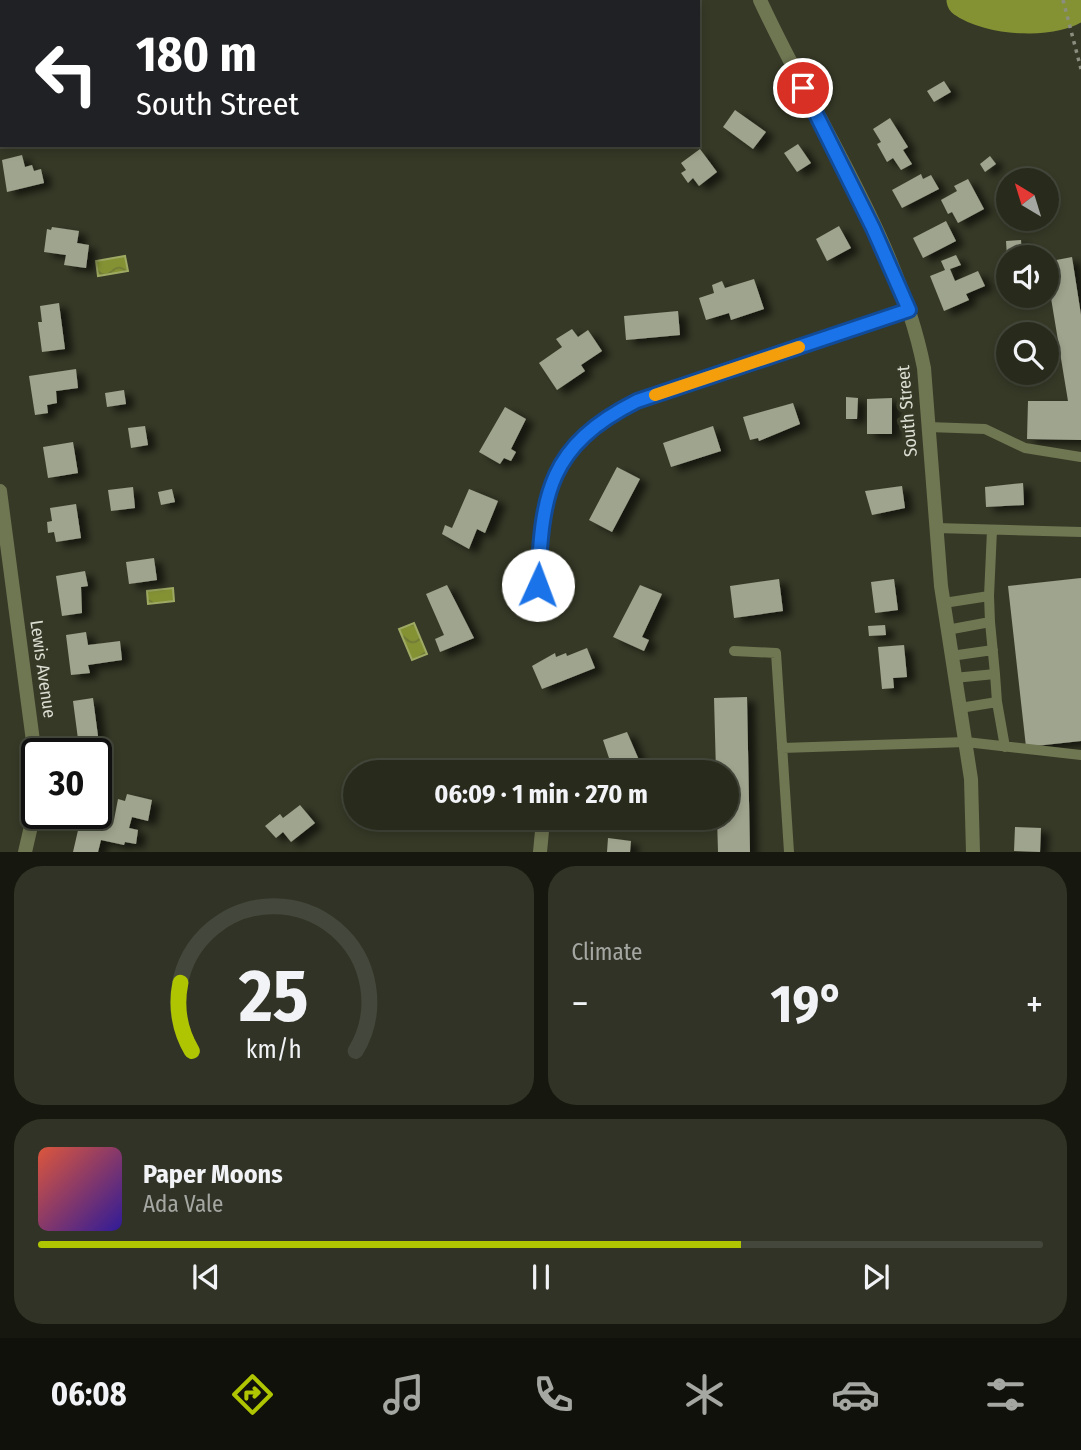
<!DOCTYPE html>
<meta charset="utf-8">
<style>
body{margin:0;font-family:"Fira Sans Condensed",sans-serif;background:#303325;color:#f1f3f6;height:100vh;display:flex;flex-direction:column;font-size:26px;white-space:nowrap}
*{box-sizing:border-box;margin:0}
p{font-size:23px;color:#a5a7a3}
.icon{flex:none;width:38px;height:38px;fill:none;stroke:currentColor;stroke-width:2;stroke-linecap:round;stroke-linejoin:round}
.map{position:relative;height:852px;overflow:hidden}
.sheet{display:flex;flex-direction:column;gap:14px;padding:14px;background:#16180f;flex:1}
.sheet>*{flex:none}
.guide{position:absolute;left:0px;top:0px;width:700px;height:147px;box-shadow:0 4px 10px #0003,0 0 0 2px #44473b;background:#202124;color:#fff;overflow:hidden}
.needle{width:46px;rotate:322deg}
.buttons{position:absolute;left:996px;top:168px;display:grid;gap:14px}
.buttons a{display:grid;place-items:center;width:63px;height:63px;border-radius:50%;background:#282b1c;box-shadow:0 4px 10px #0003,0 0 0 2px #44473b;font-size:35px}
.speed{position:absolute;left:21px;top:738px;display:flex;gap:14px;font-size:35px;font-weight:700;text-align:center}
.speed>*{display:grid;place-content:center;width:91px;height:91px;border-radius:50%;background:#282b1c;box-shadow:0 4px 10px #0003,0 0 0 2px #44473b;line-height:1}
.speed .limit{border:4px solid #111;border-radius:10px;background:#fff;color:#111}
.pin{position:absolute;display:grid;place-items:center;width:60px;height:60px;color:#fff;margin:-30px;border:4px solid #fff;border-radius:50%;box-shadow:0 2px 7px #0007}
.me{position:absolute;width:77px;margin:-38px;rotate:2deg;stroke-linejoin:round;filter:drop-shadow(0 0 5px #0008)}
.turn{display:flex;align-items:center;gap:24px;height:147px;padding:0 21px;font-size:32px}
.turn .icon{width:91px;height:91px;stroke-width:2.5}
.turn b{display:block;font-size:49px;line-height:60px}
.big{font-size:52px;font-weight:700;line-height:1.1}
.sheet .card{flex:1;display:flex;flex-direction:column;justify-content:center;gap:10px;min-width:0;padding:0 24px;border-radius:28px;background:#303325}
.sheet .dial{align-items:center;gap:0}
.dial svg{height:182px;overflow:visible;fill:none;stroke:#44473b;stroke-width:7;stroke-linecap:round;text-anchor:middle}
.dial text{fill:#f1f3f6;stroke:none}
.song{display:flex;align-items:center;gap:21px}
.cover{width:84px;height:84px;border-radius:10px;background:linear-gradient(135deg,hsl(10 70% 55%),hsl(250 70% 35%))}
.played{height:7px;border-radius:4px;background:linear-gradient(90deg,#b0c501 70%,#44473b 70%)}
.keys{display:flex;justify-content:space-around;direction:ltr}
.heat{display:flex;justify-content:space-between;align-items:center;font-size:38px;direction:ltr}
.sheet .tiles{flex:1;display:grid;gap:14px;grid-template-columns:1fr 1fr}
.card:last-child{grid-column:span 2}
.trip{position:absolute;left:343px;top:760px;width:396px;height:70px;border-radius:35px;background:#282b1c;box-shadow:0 4px 10px #0003,0 0 0 2px #44473b;font-weight:700;line-height:70px;text-align:center}
.dock{display:flex;height:112px;justify-content:space-around;align-items:center;background:#10110b;color:#a5a7a3}
.dock .icon{width:49px;height:49px}
.dock .on{color:#b0c501}
.dock b{font-size:32px;color:#f1f3f6}
.map>svg:first-child{display:block}
</style>
<div class="map">
<svg width="1081" height="852" viewBox="0 0 1081 852">
<defs>
<pattern id="water-waves" width="16" height="10" patternUnits="userSpaceOnUse" patternTransform="scale(1.75)"><rect width="16" height="10" fill="#849234"/><path d="M0 5q4-4 8 0t8 0" fill="none" stroke="#707a37"/></pattern>
<filter id="shadow"><feDropShadow dx="8" dy="4.5" stdDeviation="3.5" flood-color="#0009"/></filter>
</defs>
<rect width="100%" height="100%" fill="#363926"/>
<!-- water -->
<path fill="url(#water-waves)" stroke="#9ea963" stroke-width="2" d="M125 256 128 271 98 276 96 261Z
M173 588 174 601 148 604 147 591Z
M414 623 427 654 412 660 399 629Z"/>
<g fill="none" stroke-linecap="round" stroke-linejoin="round">
<!-- river -->
<path stroke="#849234" stroke-width="35" d="M40 0 42 2
M964 0C989 18 1058 24 1081 1"/>
</g>
<!-- building -->
<path fill="#9fa48e" filter="url(#shadow)" d="M944 81 951 92 934 102 927 91Z
M735 110 766 132 753 149 723 127Z
M890 118 908 147 903 150 912 164 901 170 893 158 887 162 877 144 881 142 873 129Z
M798 144 811 163 797 172 784 153Z
M700 149 717 172 699 186 693 178 688 183 681 173 686 170 681 163Z
M22 155 25 167 32 165 34 171 41 169 44 183 7 192 2 160Z
M990 156 996 164 985 172 980 164Z
M921 174 923 179 931 175 939 189 902 208 892 190Z
M968 179 984 209 958 223 952 212 948 214 941 200 957 191 954 186Z
M946 221 956 241 923 258 913 238Z
M839 226 851 248 827 261 816 239Z
M52 227 79 231 77 243 89 245 86 268 64 265 66 255 44 252 47 229 51 230Z
M1021 240 1022 257H1007L1006 241Z
M956 255 961 265 950 269 955 281 978 271 985 286 966 294 969 300 944 311 930 276 945 270 941 261Z
M1072 257 1081 315V440L1027 439 1028 401H1068L1050 292 1046 293V262Z
M754 279 764 309 731 320 729 313 706 320 699 298 714 293 712 285 722 281 725 288Z
M59 303 65 349 42 352 38 322H42L40 306Z
M678 311 680 335 626 340 624 316Z
M572 329 578 337 588 330 602 351 581 365 585 371 557 390 539 363 562 347 556 339Z
M76 369 78 388 56 391 57 403 47 405 48 413 35 415 29 376Z
M124 390 126 404 107 407 105 393Z
M846 397 858 398 857 419H846Z
M892 398V434H867V399Z
M793 403 800 424 759 441 758 438 750 440 743 417Z
M505 407 526 419 511 449 516 452 511 461 504 458 500 464 479 452Z
M145 426 148 445 131 448 128 428Z
M713 426 721 451 671 467 663 443Z
M73 442 78 473 48 478 43 447Z
M617 467 640 479 612 532 589 520Z
M1023 483 1024 505 986 507 985 487Z
M902 486 905 508 872 515 865 491Z
M133 487 135 508 111 511 108 490Z
M172 489 175 502 161 505 158 492Z
M469 489 498 501 485 533 477 529 469 549 442 534 445 525 452 528Z
M76 504 81 538 56 542 54 532 48 533 47 522 52 521 50 508Z
M154 558 157 580 129 584 126 562Z
M85 571 88 586 81 587 82 613 62 616 56 576Z
M1081 578V741L1026 747 1008 586Z
M779 579 783 611 734 618 730 586Z
M894 579 898 610 875 613 871 582Z
M447 585 474 638 440 652 435 639 444 635 426 594Z
M640 585 662 594 642 637 649 640 644 651 613 637Z
M885 625 886 635 869 636 868 626Z
M86 632 88 645 120 641 122 660 88 665 90 673 71 675 66 635Z
M904 645 907 677 893 678 894 688 882 689 878 647Z
M587 648 595 668 542 689 532 666 555 653 556 657 566 653 567 656Z
M747 697 750 852H718L717 817H726V772H716L714 698Z
M93 698 98 736 78 739 73 701Z
M627 732 642 767 653 759 663 772H624L621 768 613 770 603 740Z
M480 765 490 772H475Z
M352 791H355V809H353Z
M127 794 152 800 148 821 132 817 129 828 138 830 136 844 125 842 124 845 101 840 98 852H73L79 826 102 831 104 824 109 826 110 819 114 820 118 799 125 801Z
M300 805 315 823 291 842 283 832 276 838 265 826 280 814 283 818Z
M1015 827 1041 828 1040 852 1014 851Z
M608 838 631 841 630 852H607Z"/>
<g fill="none" stroke-linecap="round" stroke-linejoin="round">
<!-- path -->
<path stroke="#8c8f80" stroke-width="3.5" stroke-dasharray="3.5 5" stroke-linecap="butt" d="M1063 0 1081 69"/>
<!-- service -->
<path stroke="#6f7652" stroke-width="10" d="M928 427 985 429 1025 448 1081 457
M936 528 1081 532
M989 596 992 530
M944 603 989 596 990 622 947 630
M734 651 776 653 789 852
M951 656 993 650
M954 678 995 674 990 622
M997 702 1005 747
M960 708 997 702 995 674
M782 748 966 742 1081 755"/>
<!-- minor -->
<path stroke="#6f7652" stroke-width="14" d="M0 491 33 741 35 809 25 852
M538 585C542 492 547 447 637 401L909 310
M540 852 543 821"/>
<!-- tertiary -->
<path stroke="#6f7652" stroke-width="14" d="M760 0C814 118 899 241 924 368L941 586 971 779 973 852"/>
</g>
<g fill="none" stroke-linecap="round" stroke-linejoin="round">
<defs>
<path id="route" d="M538 585C542 493 548 446 637 401L909 310 873 228 803 88"/>
</defs>
<!-- route casing -->
<use href="#route" stroke="#114b97" stroke-width="18"/>
<!-- route -->
<use href="#route" stroke="#1a73e8" stroke-width="12"/>
<!-- slow -->
<path stroke="#f59e0b" stroke-width="12" d="M655 395 799 347"/>
</g>
<g text-anchor="middle" stroke-width="7" stroke-linejoin="round" paint-order="stroke">
<!-- street labels -->
<g font-size="18" fill="#dbded2" stroke="#363926">
<text transform="translate(907 411) rotate(-95)" y="6">South Street</text>
<text transform="translate(43 669) rotate(82)" y="6">Lewis Avenue</text>
</g>
</g>
</svg>
<div class="buttons">
<a><svg class="needle" viewBox="-14 -14 28 28"><path d="M0-13l5 13h-10z" fill="#e53935"/><path d="M0 13l5-13h-10z" fill="#a5a7a3"/></svg></a>
<a><svg class="icon" aria-label="sound" viewBox="0 0 24 24"><path d="M4 9h4l5-4v14l-5-4H4zM17 9q2 3 0 6"/></svg></a>
<a><svg class="icon" aria-label="search" viewBox="0 0 24 24"><circle cx="10" cy="10" r="6"/><path d="M15 15l6 6"/></svg></a>
</div>
<div class="speed"><div class="limit">30</div></div>
<div class="pin" style="left:803px;top:88px;background:#d93025"><svg class="icon" aria-label="arrive" viewBox="0 0 24 24"><path d="M6 21V4h12l-3 4 3 4H6"/></svg></div>
<svg class="me" style="left:538px;top:585px" viewBox="-20 -20 40 40"><circle r="19" fill="#fff"/><path d="M0-13L10 11 0 6-10 11z" fill="#1a73e8"/></svg>
<div class="trip">06:09 · 1 min · 270 m</div>
<div class="guide">
<div class="turn"><svg class="icon" aria-label="left" viewBox="0 0 24 24"><path d="M17 20v-9H6M10 6l-5 5 5 5"/></svg><div><b>180 m</b>South Street</div></div>
</div>
</div>
<section class="sheet">
<div class="tiles">
<div class="card dial"><svg viewBox="0 0 100 80">
<path d="M14 69A42 42 0 1 1 86 69"/>
<path d="M14 69A42 42 0 0 1 9 39" stroke="#b0c501"/>
<text x="50" y="56" font-size="32" font-weight="700">25</text>
<text x="50" y="72" font-size="11">km/h</text>
</svg></div>
<div class="card"><p>Climate</p>
<div class="heat"><a>−</a><b class="big">19°</b><a>+</a></div>
</div>
<div class="card">
<div class="song"><i class="cover"></i><div><b>Paper Moons</b><p>Ada Vale</p></div></div>
<div class="played"></div>
<div class="keys"><svg class="icon" aria-label="previous" viewBox="0 0 24 24"><path d="M18 5L8 12l10 7zM5 5v14"/></svg><svg class="icon" aria-label="pause" viewBox="0 0 24 24"><path d="M8 5v14M16 5v14"/></svg><svg class="icon" aria-label="next" viewBox="0 0 24 24"><path d="M6 5l10 7-10 7zM19 5v14"/></svg></div>
</div>
</div>
</section>
<nav class="dock">
<b>06:08</b>
<svg class="icon on" aria-label="directions" viewBox="0 0 24 24"><path d="M12 3l9 9-9 9-9-9zM9 14v-3h6M13 9l2 2-2 2"/></svg>
<svg class="icon" aria-label="music" viewBox="0 0 24 24"><path d="M9 18V5l10-2v13"/><circle cx="6" cy="18" r="3"/><circle cx="16" cy="16" r="3"/></svg>
<svg class="icon" aria-label="phone" viewBox="0 0 24 24"><path d="M5 4h4l2 5-3 2q2 4 5 5l2-3 5 2v4C11 20 4 13 5 4z"/></svg>
<svg class="icon" aria-label="climate" viewBox="0 0 24 24"><path d="M12 3v18M4 7l16 10M4 17L20 7"/></svg>
<svg class="icon" aria-label="car" viewBox="0 0 24 24"><path d="M5 17H2v-5l4-1 3-4h7l3 4 3 1v5h-3M9 17h6M6 11h13"/><circle cx="7" cy="17" r="2"/><circle cx="17" cy="17" r="2"/></svg>
<svg class="icon" aria-label="filters" viewBox="0 0 24 24"><path d="M4 7h16M4 17h16"/><circle cx="9" cy="7" r="2"/><circle cx="15" cy="17" r="2"/></svg>
</nav>
